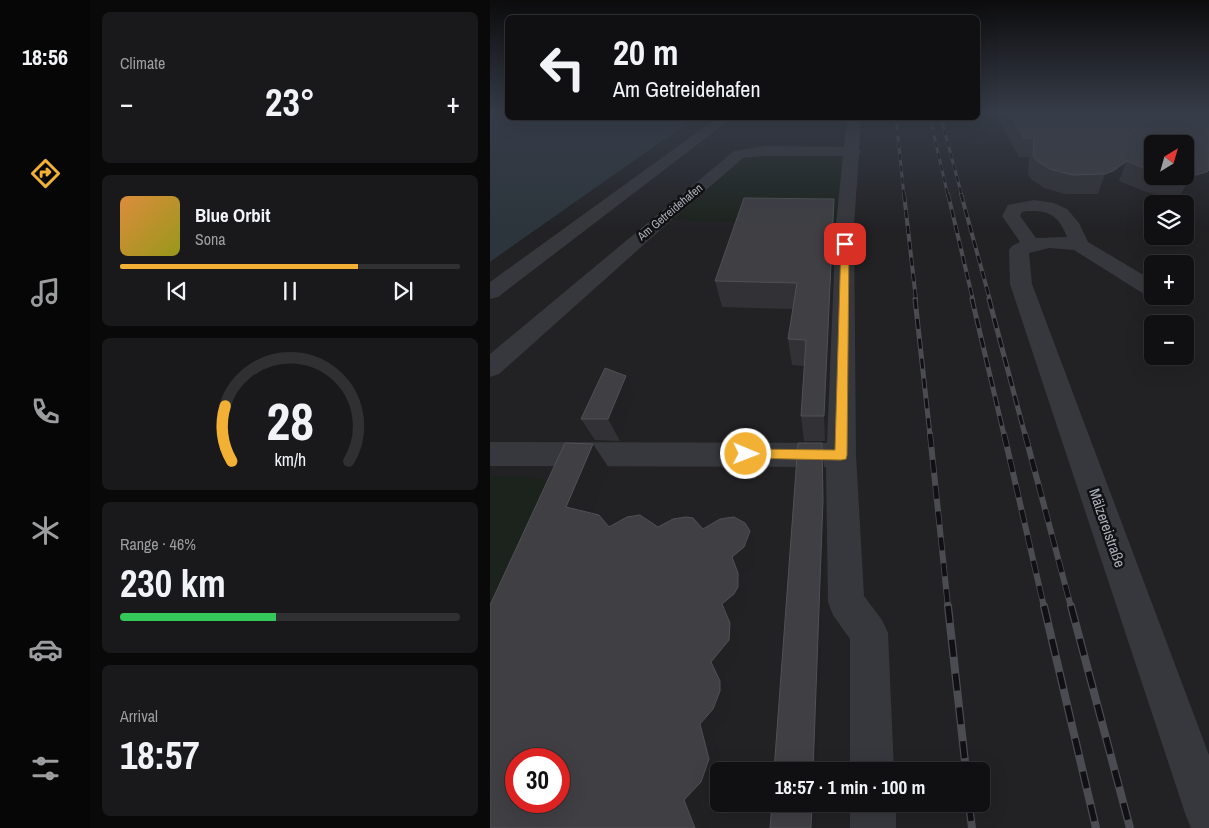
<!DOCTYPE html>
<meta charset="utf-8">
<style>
body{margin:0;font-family:"Archivo Narrow",sans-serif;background:#19191b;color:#f1f3f6;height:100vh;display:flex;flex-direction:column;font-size:19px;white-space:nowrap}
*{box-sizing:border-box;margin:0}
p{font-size:16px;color:#9c9d9f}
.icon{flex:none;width:28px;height:28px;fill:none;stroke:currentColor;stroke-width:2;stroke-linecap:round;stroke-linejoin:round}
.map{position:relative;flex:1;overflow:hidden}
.drawer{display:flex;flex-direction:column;gap:12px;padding:12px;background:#09090a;width:400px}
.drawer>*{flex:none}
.banner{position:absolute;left:15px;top:15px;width:475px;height:105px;border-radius:8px;box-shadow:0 5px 20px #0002,0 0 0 1px #303032;background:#101012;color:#f1f3f6;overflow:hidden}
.needle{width:32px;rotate:37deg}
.fabs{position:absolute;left:654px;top:135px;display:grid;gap:10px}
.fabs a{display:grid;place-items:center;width:50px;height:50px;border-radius:8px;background:#101012;box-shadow:0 5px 20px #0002,0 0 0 1px #303032;font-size:25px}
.speed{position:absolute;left:15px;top:748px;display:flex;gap:10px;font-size:25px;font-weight:700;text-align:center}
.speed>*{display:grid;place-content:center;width:65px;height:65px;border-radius:50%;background:#101012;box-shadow:0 5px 20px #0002,0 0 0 1px #303032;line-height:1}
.speed .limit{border:8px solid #d22;background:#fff;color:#111}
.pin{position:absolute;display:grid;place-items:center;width:42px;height:42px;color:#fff;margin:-21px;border-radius:10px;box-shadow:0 2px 8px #0006}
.me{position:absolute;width:55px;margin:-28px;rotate:91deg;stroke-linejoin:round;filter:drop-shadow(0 0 4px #0008)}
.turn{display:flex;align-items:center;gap:18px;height:105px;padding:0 25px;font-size:22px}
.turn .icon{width:65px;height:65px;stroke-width:2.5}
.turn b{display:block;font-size:35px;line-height:42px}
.big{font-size:38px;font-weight:700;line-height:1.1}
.drawer .card{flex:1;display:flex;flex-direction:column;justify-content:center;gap:8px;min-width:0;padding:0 18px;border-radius:8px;background:#19191b}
.drawer .dial{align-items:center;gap:0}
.dial svg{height:130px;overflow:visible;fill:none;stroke:#303032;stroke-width:7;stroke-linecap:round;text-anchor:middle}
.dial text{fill:#f1f3f6;stroke:none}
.song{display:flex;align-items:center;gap:15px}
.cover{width:60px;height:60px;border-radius:8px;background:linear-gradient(135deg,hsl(30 70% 55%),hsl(60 70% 35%))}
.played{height:5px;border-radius:2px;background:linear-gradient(90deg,#f2b134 70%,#303032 70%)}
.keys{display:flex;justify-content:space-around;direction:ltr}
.heat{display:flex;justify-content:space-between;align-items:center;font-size:28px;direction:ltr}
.charge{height:8px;border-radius:4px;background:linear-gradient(90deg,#34c759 46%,#303032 0)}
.trip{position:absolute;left:220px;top:762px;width:280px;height:50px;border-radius:8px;background:#101012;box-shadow:0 5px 20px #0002,0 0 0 1px #303032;font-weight:700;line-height:50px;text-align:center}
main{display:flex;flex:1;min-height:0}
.tabs{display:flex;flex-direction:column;width:90px;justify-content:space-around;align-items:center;background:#060607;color:#9c9d9f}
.tabs .icon{width:35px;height:35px}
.tabs .on{color:#f2b134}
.tabs b{font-size:22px;color:#f1f3f6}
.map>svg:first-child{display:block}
</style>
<main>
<nav class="tabs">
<b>18:56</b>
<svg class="icon on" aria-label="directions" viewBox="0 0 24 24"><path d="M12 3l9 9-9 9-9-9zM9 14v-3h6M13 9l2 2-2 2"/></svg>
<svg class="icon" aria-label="music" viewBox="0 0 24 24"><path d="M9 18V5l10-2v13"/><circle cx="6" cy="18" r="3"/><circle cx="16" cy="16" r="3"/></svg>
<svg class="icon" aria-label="phone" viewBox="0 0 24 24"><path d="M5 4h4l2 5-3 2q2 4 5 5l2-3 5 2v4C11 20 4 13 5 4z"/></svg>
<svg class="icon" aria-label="climate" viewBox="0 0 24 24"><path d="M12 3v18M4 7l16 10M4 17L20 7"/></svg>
<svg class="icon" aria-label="car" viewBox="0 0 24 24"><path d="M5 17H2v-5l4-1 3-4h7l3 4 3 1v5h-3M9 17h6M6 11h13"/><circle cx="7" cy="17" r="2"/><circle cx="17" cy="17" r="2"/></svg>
<svg class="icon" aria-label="filters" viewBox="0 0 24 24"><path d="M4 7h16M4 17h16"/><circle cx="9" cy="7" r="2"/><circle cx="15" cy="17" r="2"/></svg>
</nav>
<section class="drawer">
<div class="card"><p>Climate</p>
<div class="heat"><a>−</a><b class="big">23°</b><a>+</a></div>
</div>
<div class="card">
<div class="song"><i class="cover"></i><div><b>Blue Orbit</b><p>Sona</p></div></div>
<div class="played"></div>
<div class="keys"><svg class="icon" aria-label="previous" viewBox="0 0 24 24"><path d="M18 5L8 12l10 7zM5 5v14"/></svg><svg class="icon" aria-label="pause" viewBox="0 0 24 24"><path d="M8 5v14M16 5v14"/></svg><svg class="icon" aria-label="next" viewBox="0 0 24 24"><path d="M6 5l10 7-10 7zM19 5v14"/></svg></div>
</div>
<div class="card dial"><svg viewBox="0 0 100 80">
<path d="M14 69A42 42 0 1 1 86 69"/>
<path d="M14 69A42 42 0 0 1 10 35" stroke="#f2b134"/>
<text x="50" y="56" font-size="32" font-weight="700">28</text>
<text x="50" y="72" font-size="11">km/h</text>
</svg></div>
<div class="card"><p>Range · 46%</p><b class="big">230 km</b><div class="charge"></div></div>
<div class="card"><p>Arrival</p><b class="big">18:57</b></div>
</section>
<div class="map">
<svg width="719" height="828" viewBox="0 0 719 828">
<rect width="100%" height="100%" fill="#161618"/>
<!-- built -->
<path fill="#222225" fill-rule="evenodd" d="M488 113H719V828H0V262L205 118H488ZM662 144H695V176H662ZM662 204H695V236H662ZM662 264H695V296H662ZM662 324H695V356H662ZM26 759H69V801H26ZM229 771H491V804H229Z"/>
<!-- green -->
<path fill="#1c231d" d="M363 152 355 224 202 221 171 219 249 154Z
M0 476 44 477 60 481 0 699Z"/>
<!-- water -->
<path fill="#2c353c" d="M0 113H17L18 118H205L0 262Z"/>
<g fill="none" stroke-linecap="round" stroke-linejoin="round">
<!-- minor -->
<path fill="#37383d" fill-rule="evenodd" d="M227 118H242L8 297 0 299V282Z
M357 118H371L369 149 371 152 369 155 364 224 366 455 374 596 392 620 398 633 404 771H360V639L343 615 338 602 336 467 0 466V442L337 443 346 224 353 156H275L253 158 178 223 9 374 0 377V354L244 151 275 146 354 147Z
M544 200 564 203 577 209 589 223 598 242 662 280V296L654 294 584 250 559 248 539 253 542 284 719 755V828H701L696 816 520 284 519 250 522 246 530 242 512 216 518 205ZM537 211C560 210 569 216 577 237L546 238 530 216 532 212Z
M360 804H406V828H360Z"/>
<defs>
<path id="rail-far4" d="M406 118 414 196
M440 118 458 196
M451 118 472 196"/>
<path id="rail-far3" d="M414 194 426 300
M458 194 483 300
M471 194 500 300"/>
<path id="rail-far2" d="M425 299 440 435
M482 299 514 435
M499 299 535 435"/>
<path id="rail-far1" d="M440 434 458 607
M514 434 554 607
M535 434 581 607"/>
<path id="rail" d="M458 606 476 771
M554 606 606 828
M581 606 640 828
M479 804 482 828"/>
</defs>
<!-- rail-far4 casing -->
<use href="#rail-far4" stroke="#4a4c52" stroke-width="3"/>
<!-- rail-far3 casing -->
<use href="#rail-far3" stroke="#4a4c52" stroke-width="4"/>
<!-- rail-far2 casing -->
<use href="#rail-far2" stroke="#4a4c52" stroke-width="5"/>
<!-- rail-far1 casing -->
<use href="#rail-far1" stroke="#4a4c52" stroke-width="6"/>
<!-- rail casing -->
<use href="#rail" stroke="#4a4c52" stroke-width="8"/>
<!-- rail-far4 -->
<use href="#rail-far4" stroke="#111113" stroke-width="2" stroke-dasharray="6" stroke-linecap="butt"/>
<!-- rail-far3 -->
<use href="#rail-far3" stroke="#111113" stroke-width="2.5" stroke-dasharray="8" stroke-linecap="butt"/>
<!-- rail-far2 -->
<use href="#rail-far2" stroke="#111113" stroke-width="3" stroke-dasharray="10" stroke-linecap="butt"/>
<!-- rail-far1 -->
<use href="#rail-far1" stroke="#111113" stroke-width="4.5" stroke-dasharray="13" stroke-linecap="butt"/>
<!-- rail -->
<use href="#rail" stroke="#111113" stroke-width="5.5" stroke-dasharray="17" stroke-linecap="butt"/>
</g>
<!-- wall -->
<path fill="#323236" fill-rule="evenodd" d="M505 113H719V180L706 191 690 196H679L656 192 629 181 615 191 608 194H575L554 188 541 179 538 174 539 157H529ZM662 144 695 176H662Z
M344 199V224L335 441H314L311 416 314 366 302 365 298 339 303 309 232 307 225 281Z
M146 398 130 441 105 440 91 419Z"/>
<!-- shaded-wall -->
<path fill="#212124" d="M637 161 629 181 615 191 608 194 615 174Z
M719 170V180L706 191 690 196 701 176Z
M344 199V224L335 441 334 416Z
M136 376 146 398 130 441 118 419Z
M332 443 334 469 335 524 327 771H323Z
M103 444 119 468 96 529 76 507Z
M260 531 267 552 261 568 251 578 257 592V605L253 612 242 622 250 640 249 655 233 676 241 694 242 703 236 720 224 734 232 766 230 771H229V776L225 786 210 803 220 828H205L194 800 210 724 221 662 242 557Z
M322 804H326L325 828H321Z"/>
<!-- building -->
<path fill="#3f3f44" stroke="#4f5156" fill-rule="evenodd" d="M519 113H719V170L717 172 701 176H695V144H662V171L637 161 623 171 615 174 582 175 560 169 546 160 543 155 544 138H534Z
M254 198 344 199 334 416H311L316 340 298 339 307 283 225 281Z
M115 368 136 376 118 419H91Z
M75 443 103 444 76 507 109 515 119 527 137 517 150 515 168 527 183 519 196 517 203 518 213 529 230 519 244 517 255 523 260 531 254 547 242 557 248 573V587L244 594 232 604 240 623 239 640 221 662 230 681V691L223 709 210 724 219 759 211 782 194 800 205 828H0V605ZM26 759H69V801H26Z
M308 443H332L333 500 323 771H284Z
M282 804H322L321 828H280Z"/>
<!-- sky -->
<linearGradient id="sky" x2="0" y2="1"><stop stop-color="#0c0c0d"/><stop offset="0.49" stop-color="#363c48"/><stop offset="1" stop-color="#363c48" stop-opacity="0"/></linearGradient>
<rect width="719" height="229" fill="url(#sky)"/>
<!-- route -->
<path fill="#f2b134" stroke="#9d7322" d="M355 241 359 244 357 455 356 459 351 460 252 458 250 454 252 451 256 449 345 450 351 244Z"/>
<g text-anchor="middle" stroke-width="5" stroke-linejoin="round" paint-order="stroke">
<!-- far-street labels -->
<g font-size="12" fill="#a8adb8" stroke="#111113">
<text transform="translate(180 212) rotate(-40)" y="4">Am Getreidehafen</text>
</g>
<!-- street labels -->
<g font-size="15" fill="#a8adb8" stroke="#111113">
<text transform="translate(617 528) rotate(71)" y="5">Mälzereistraße</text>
</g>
</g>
</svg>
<div class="fabs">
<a><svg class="needle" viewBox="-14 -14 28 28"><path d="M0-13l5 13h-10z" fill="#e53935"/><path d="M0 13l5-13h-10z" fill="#9c9d9f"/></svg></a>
<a><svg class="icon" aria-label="layers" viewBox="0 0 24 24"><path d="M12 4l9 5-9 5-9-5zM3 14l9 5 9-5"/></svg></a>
<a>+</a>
<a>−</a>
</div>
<div class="speed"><div class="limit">30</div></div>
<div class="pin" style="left:355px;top:244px;background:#d93025"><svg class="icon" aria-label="arrive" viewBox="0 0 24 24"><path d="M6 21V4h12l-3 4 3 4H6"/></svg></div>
<svg class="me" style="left:256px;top:454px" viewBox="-20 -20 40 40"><circle r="17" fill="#f2b134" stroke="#fff" stroke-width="3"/><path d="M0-11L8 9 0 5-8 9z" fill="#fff"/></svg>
<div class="trip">18:57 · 1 min · 100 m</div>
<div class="banner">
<div class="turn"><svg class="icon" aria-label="left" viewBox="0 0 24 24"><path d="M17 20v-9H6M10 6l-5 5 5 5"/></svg><div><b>20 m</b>Am Getreidehafen</div></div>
</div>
</div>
</main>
